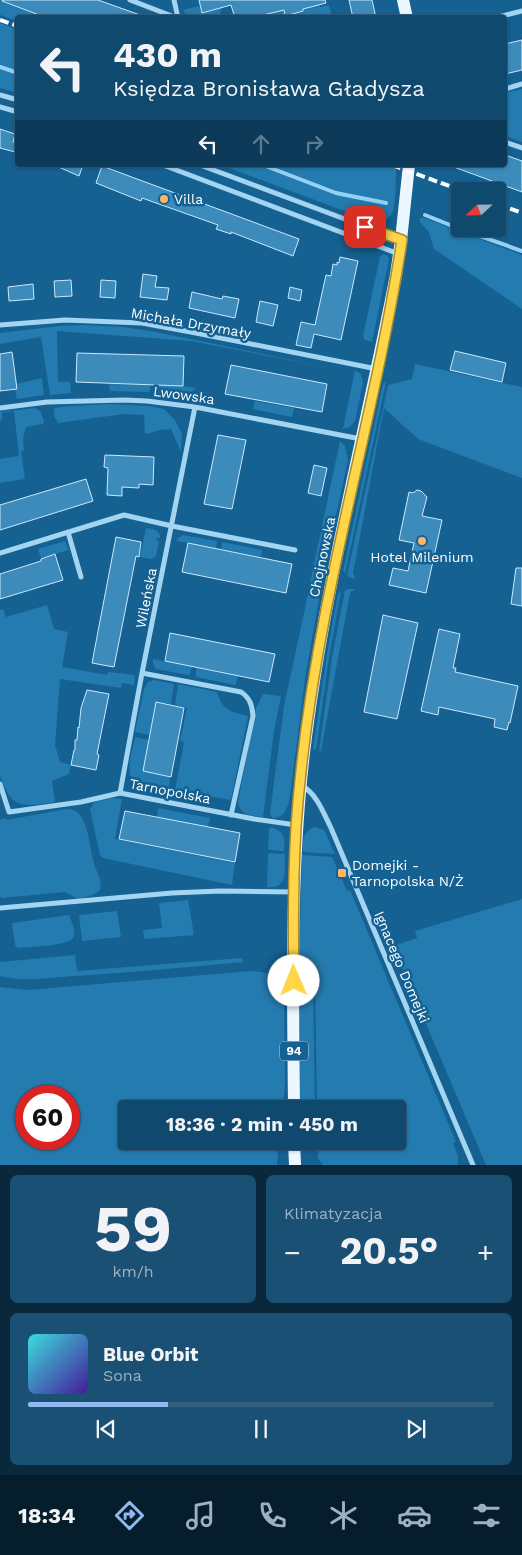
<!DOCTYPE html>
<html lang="pl">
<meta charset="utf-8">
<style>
body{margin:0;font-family:"Work Sans",sans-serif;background:#195073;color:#f1f3f6;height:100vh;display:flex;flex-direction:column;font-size:19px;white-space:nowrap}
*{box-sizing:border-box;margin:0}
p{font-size:16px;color:#9cb2c2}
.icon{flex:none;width:28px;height:28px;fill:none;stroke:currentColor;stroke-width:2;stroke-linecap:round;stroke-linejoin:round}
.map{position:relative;height:1165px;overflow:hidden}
.sheet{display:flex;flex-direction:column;gap:10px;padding:10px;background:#09283c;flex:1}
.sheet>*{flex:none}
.top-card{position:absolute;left:15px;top:15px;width:492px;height:152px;border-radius:5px;box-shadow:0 1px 4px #0004,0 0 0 1px #306181;background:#10496e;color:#f1f3f6;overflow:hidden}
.needle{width:32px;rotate:248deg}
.controls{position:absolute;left:451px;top:182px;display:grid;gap:10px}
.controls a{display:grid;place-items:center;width:55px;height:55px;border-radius:5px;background:#10496e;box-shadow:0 1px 4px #0004,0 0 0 1px #306181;font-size:25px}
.speed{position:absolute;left:15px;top:1085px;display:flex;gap:10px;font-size:25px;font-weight:700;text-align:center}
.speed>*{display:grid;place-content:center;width:65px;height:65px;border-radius:50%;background:#10496e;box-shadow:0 1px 4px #0004,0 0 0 1px #306181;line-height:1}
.speed .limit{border:8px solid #d22;background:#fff;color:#111}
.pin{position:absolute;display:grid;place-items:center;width:42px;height:42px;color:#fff;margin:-21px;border-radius:10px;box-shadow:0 2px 8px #0006}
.me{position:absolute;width:55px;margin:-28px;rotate:359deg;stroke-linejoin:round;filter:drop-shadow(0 0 4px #0008)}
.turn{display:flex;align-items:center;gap:18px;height:105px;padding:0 15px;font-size:22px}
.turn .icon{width:65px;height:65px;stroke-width:2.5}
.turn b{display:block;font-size:35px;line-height:42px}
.lanes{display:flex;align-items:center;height:48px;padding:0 15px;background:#0003;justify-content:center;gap:25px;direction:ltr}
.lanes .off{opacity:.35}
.big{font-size:38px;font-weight:700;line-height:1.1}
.sheet .tile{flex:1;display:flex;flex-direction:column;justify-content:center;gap:8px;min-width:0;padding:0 18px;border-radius:8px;background:#195073}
.sheet .dial{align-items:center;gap:0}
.dial b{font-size:65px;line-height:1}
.song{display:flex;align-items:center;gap:15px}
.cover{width:60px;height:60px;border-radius:8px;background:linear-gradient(135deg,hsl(180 70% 55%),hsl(260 70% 35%))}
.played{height:5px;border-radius:2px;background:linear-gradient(90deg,#90b9f0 30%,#306181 30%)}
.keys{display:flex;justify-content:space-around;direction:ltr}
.heat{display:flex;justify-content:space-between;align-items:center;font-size:28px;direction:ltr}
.sheet .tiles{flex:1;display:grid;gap:10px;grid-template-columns:1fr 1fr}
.tile:last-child{grid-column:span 2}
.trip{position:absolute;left:118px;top:1100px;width:288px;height:50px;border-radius:5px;background:#10496e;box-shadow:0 1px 4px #0004,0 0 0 1px #306181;font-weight:700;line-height:50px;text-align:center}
.tabs{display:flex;height:80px;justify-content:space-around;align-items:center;background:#061d2c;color:#9cb2c2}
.tabs .icon{width:35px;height:35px}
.tabs .selected{color:#90b9f0}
.tabs b{font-size:22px;color:#f1f3f6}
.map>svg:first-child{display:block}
</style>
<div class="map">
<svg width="522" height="1165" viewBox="0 0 522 1165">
<rect width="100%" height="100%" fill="#156192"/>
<!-- green -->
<path fill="#247baf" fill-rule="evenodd" d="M0 0 47 17 18 18 17 21 0 15Z
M312 0H317L320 7 329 5 332 17 263 18V15L283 10 285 16 303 11V9L314 6Z
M199 6 202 13 222 8 219 17C209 18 188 22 183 10Z
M0 23 17 29V93L0 88Z
M522 89V142L505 136V93Z
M221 165H386L396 169C396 179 396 206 392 213 388 221 378 222 371 221Z
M420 218H424L522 255V309L434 249 429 232 420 222Z
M383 254 388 256 389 259 372 342 365 340 363 336 380 257Z
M84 325 123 327 156 332 331 368 191 341 57 331 58 382H70L71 393 50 395 41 337 0 344V333L59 326Z
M415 364 522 387V478L418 439 384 408 353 573 356 580 347 576 388 385 412 379Z
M355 370 361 374 363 383 355 421 350 427 343 429Z
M42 378 44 395 17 399 15 390 18 389 17 384Z
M386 382 345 574 343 571 383 384Z
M109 384 150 385V391L148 392 110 391Z
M156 386H183L196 388 187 396 156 393Z
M255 401 294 408 292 417 253 409Z
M107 404 148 406 164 409 175 420 182 434 181 452 171 429 160 430 148 434 145 433 144 415 124 414 58 423 54 416V409L58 407Z
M35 408 40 411 44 421 43 424 26 427 23 438 24 451H21L25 479 0 483V459L19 456 14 411 2 413V420L0 421V412Z
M340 441 345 446 348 460 321 585 310 583Z
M146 528C153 529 160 529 160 538H157L156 540 159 541 156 556 151 559 140 557Z
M183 535 217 541 216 548 176 541 178 538Z
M65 541 69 550 41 558 38 549Z
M222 542 262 550 261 557 221 549Z
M310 585 321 587 305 679 290 796C288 807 285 818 272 818L270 813 284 706Z
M349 589H354V591H351L349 598 321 751H319L332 658 345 590Z
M341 591 329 657 316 750 313 749 327 654 338 594Z
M47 605 54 629 68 632 62 667 107 675 108 672 135 675 134 685 122 683 121 688 60 679 55 745 60 762 71 765 69 774 52 781 55 802C23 807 11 810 0 775V610L3 609 6 617Z
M153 659 192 667 190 674 188 675 156 669 153 664Z
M196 668 238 676 236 684 235 685 196 677Z
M154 680 174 684 171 704 156 702 149 735 135 732 144 689 148 682Z
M178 684 217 692C222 710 231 712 248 716L231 800 175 790 184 742 180 741 187 708 175 705Z
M263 694 281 696 274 731 263 817C252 815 240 816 238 802L256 708Z
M135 737 149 740 143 771 170 777 169 789 149 785 148 791C120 785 131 757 135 737Z
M112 798 122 799 115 839 235 863 232 885 103 858 100 855 90 809 95 802Z
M158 808 210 818 208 827 157 817Z
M67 809C71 809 75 810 78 813 89 824 90 849 94 863 96 872 103 880 100 890L93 895 78 899 65 892 1 898 0 894V820L4 818 6 820Z
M271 827C285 831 285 839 284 851L270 850 268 849 269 829Z
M315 827 324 830 335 854 303 852C303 841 302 831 315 827Z
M270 853 285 854C284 870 289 889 267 887L268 855Z
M302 855 332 857 347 891 350 890 456 1142 453 1143 458 1156V1165H323L318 1158V1141H396V1109H317L315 975 299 970Z
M522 899V1165H486L393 946 417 938 415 931Z
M188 900 194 935 144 939 143 930 162 928 159 903Z
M117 911 121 937 82 941 79 915Z
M69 915C71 921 77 932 73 938 67 946 29 947 18 948L15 945 12 923Z
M75 955 77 971 242 958 243 962C186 967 130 973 73 976 49 978 24 982 0 976V962Z
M251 971C262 972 275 973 284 983L285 1084 283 1109H126V1141H279L277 1165H0V987L28 990ZM26 1096H69V1139H26Z
M299 972 313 977 315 1109H302L300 1098Z"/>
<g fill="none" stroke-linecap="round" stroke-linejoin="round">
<!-- stream -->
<path stroke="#95d1f4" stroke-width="4" d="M0 67 18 73
M263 165 336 193 386 203
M425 215 460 229
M460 229 522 251"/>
</g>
<!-- building -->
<path fill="#3d8bba" stroke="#cae9fc" d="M2 0H98L143 16 47 18 2 1Z
M199 0H325L326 3 303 9V11L285 16 284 10 263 15 264 18H245L244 15 235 18 231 5 202 13Z
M349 0H372L376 18H353Z
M522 40V70L505 74V44Z
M0 129 15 134 13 142 17 143 15 152 0 148Z
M505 155 522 161V192L451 166 505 165Z
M54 165H83L79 176Z
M102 166 299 239 293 256 231 232V234L216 229 218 225 142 198 141 201 96 183Z
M340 257 358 261 341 340 314 334 311 348 296 345 301 322 315 325 326 275 331 276 333 264 337 265V262L339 263Z
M143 274 157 276 155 287 169 288 167 300 140 297Z
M71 280 72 296 55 297 54 281Z
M101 280 116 281 115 298 100 297Z
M33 284 34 299 9 301 8 287Z
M290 287 302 290 300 301 288 298Z
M192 292 222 299 223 296 239 299 235 318 189 308Z
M260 301 278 305 273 326 256 322Z
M455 351 506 363 502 382 450 370Z
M12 352 17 389 0 391V354Z
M77 353 184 356 183 386 76 382Z
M231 365 327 384 322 412 225 394Z
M218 435 246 440 232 509 204 504Z
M105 455 154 457 153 485 139 484V488L122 487V496L107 495 108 468 104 467Z
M314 465 327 468 321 496 308 493Z
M86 479 93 501 0 530V505Z
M417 490 421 491 427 497 422 516 442 520 426 593 389 585 393 568 408 571 414 543 399 540 409 492 413 493Z
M116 537 141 542 139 557 136 556 114 667 92 663Z
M188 543 292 564 286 593 182 572Z
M55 554 63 580 0 599V574L41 561V559Z
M516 568H522V606L511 604Z
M383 615 418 623 397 719 364 712Z
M439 629 460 634 453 668H456L455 672 518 686 510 723 509 722 507 730 494 727 495 719 439 707 438 715 421 711Z
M170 633 275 654 269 682 165 661Z
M87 690 109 694 97 754 99 755 96 770 71 765 74 750H75V740H77L78 727 79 728 81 708Z
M156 702 184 708 171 777 143 771Z
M125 811 240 833 235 862 119 839Z"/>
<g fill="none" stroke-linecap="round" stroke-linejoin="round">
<!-- minor -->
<path stroke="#a3d4f1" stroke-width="5" d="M130 0 177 18
M174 0 178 18
M494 18 522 11
M505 89 522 84
M0 95 18 100
M0 107 18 112
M505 142 522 148
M163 165 399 254
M200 165 401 240
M0 325 65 320 142 323 196 333 377 369
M0 408 47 402 124 400 147 401 195 407 361 439
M68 532 81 577
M0 553 124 515 172 526 295 550
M142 673 241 692C250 698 252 705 253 716L231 815
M0 784 9 812 81 802 120 793 254 819 296 825
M301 785C317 794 323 812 331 828L473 1165
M120 793 142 673 195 407
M0 908 172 893 220 891 293 892"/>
<!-- primary -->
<path stroke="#edf7ff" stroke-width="12" d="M403 0 407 18
M294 1109C293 990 290 871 304 753 323 592 365 434 396 275L401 240 409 165
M294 1141 295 1165"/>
<!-- rail -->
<path stroke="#fff" stroke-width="4" stroke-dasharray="9 4" stroke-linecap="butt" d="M0 20 18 26
M392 165 463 191
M498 204 522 213"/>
</g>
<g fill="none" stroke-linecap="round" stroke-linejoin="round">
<defs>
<path id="route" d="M294 981C293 930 293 878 296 827 301 754 312 681 326 610 350 487 383 365 402 240L365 227"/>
</defs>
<!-- route casing -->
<use href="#route" stroke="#a68a30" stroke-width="12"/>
<!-- route -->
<use href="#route" stroke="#ffd54a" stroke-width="9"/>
</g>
<!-- markers -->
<g fill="#ffb763" stroke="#156192" stroke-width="2">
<circle cx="164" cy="199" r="5"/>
<circle cx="422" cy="541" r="5"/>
<rect x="337" y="868" width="10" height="10" rx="2.5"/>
</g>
<g text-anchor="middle" stroke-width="5" stroke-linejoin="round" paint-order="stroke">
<!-- shield labels -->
<rect fill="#156192" stroke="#b9d0de" stroke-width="1" x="280" y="1041.5" width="28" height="19" rx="4"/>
<g font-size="12" font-weight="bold" fill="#fff">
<text x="294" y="1055">94</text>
</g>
<!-- poi labels -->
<g font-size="14" fill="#fff" stroke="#156192" text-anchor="start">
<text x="174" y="204">Villa</text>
<text x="422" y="562" text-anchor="middle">Hotel Milenium</text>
<text x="352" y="870">Domejki -<tspan x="352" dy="16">Tarnopolska N/Ż</tspan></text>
</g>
<!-- street labels -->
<g font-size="14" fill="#fff" stroke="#156192">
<text transform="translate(191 323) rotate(10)" y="5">Michała Drzymały</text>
<text transform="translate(184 395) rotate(8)" y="5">Lwowska</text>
<text transform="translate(322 557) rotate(-78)" y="5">Chojnowska</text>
<text transform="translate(146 598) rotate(-79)" y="5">Wileńska</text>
<text transform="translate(170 791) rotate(11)" y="5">Tarnopolska</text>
<text transform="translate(402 967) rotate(67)" y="5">Ignacego Domejki</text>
</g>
</g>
</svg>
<div class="controls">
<a><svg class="needle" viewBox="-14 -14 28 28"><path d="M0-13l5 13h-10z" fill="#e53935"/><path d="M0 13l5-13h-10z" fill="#9cb2c2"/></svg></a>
</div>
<div class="speed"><div class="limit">60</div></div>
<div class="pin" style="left:365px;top:227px;background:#d93025"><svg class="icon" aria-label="arrive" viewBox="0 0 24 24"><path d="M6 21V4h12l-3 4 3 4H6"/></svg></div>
<svg class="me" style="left:294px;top:981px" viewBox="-20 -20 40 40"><circle r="19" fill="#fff"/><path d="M0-13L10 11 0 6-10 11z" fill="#ffd54a"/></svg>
<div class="trip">18:36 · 2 min · 450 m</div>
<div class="top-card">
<div class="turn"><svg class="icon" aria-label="left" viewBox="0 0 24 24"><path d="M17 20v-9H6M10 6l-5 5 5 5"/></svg><div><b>430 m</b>Księdza Bronisława Gładysza</div></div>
<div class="lanes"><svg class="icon" aria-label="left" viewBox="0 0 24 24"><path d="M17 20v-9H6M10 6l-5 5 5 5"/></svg><svg class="icon off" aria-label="ahead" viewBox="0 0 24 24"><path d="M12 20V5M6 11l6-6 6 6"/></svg><svg class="icon off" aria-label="right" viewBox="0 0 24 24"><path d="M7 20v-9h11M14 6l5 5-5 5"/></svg></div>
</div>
</div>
<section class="sheet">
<div class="tiles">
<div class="tile dial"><b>59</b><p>km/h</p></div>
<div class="tile"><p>Klimatyzacja</p>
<div class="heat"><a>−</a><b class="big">20.5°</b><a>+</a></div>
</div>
<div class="tile">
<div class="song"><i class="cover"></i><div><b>Blue Orbit</b><p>Sona</p></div></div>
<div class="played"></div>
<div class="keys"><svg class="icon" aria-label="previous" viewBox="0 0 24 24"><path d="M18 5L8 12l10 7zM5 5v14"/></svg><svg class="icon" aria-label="pause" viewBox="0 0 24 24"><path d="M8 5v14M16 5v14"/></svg><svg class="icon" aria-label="next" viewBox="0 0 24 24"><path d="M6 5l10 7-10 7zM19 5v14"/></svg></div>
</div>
</div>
</section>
<nav class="tabs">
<b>18:34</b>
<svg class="icon selected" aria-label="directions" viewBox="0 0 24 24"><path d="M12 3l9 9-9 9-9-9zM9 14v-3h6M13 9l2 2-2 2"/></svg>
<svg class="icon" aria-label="music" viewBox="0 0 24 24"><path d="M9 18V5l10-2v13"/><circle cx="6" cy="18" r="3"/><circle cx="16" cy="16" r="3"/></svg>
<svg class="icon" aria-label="phone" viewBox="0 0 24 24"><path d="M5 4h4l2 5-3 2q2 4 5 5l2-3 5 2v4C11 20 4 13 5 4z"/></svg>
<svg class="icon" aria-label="climate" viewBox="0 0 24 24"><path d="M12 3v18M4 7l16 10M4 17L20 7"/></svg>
<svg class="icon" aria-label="car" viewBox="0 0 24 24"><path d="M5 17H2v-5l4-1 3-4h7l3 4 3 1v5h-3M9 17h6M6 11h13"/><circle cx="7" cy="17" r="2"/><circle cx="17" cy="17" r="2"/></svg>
<svg class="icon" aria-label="filters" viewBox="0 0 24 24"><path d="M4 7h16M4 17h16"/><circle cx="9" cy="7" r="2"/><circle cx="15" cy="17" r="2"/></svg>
</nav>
